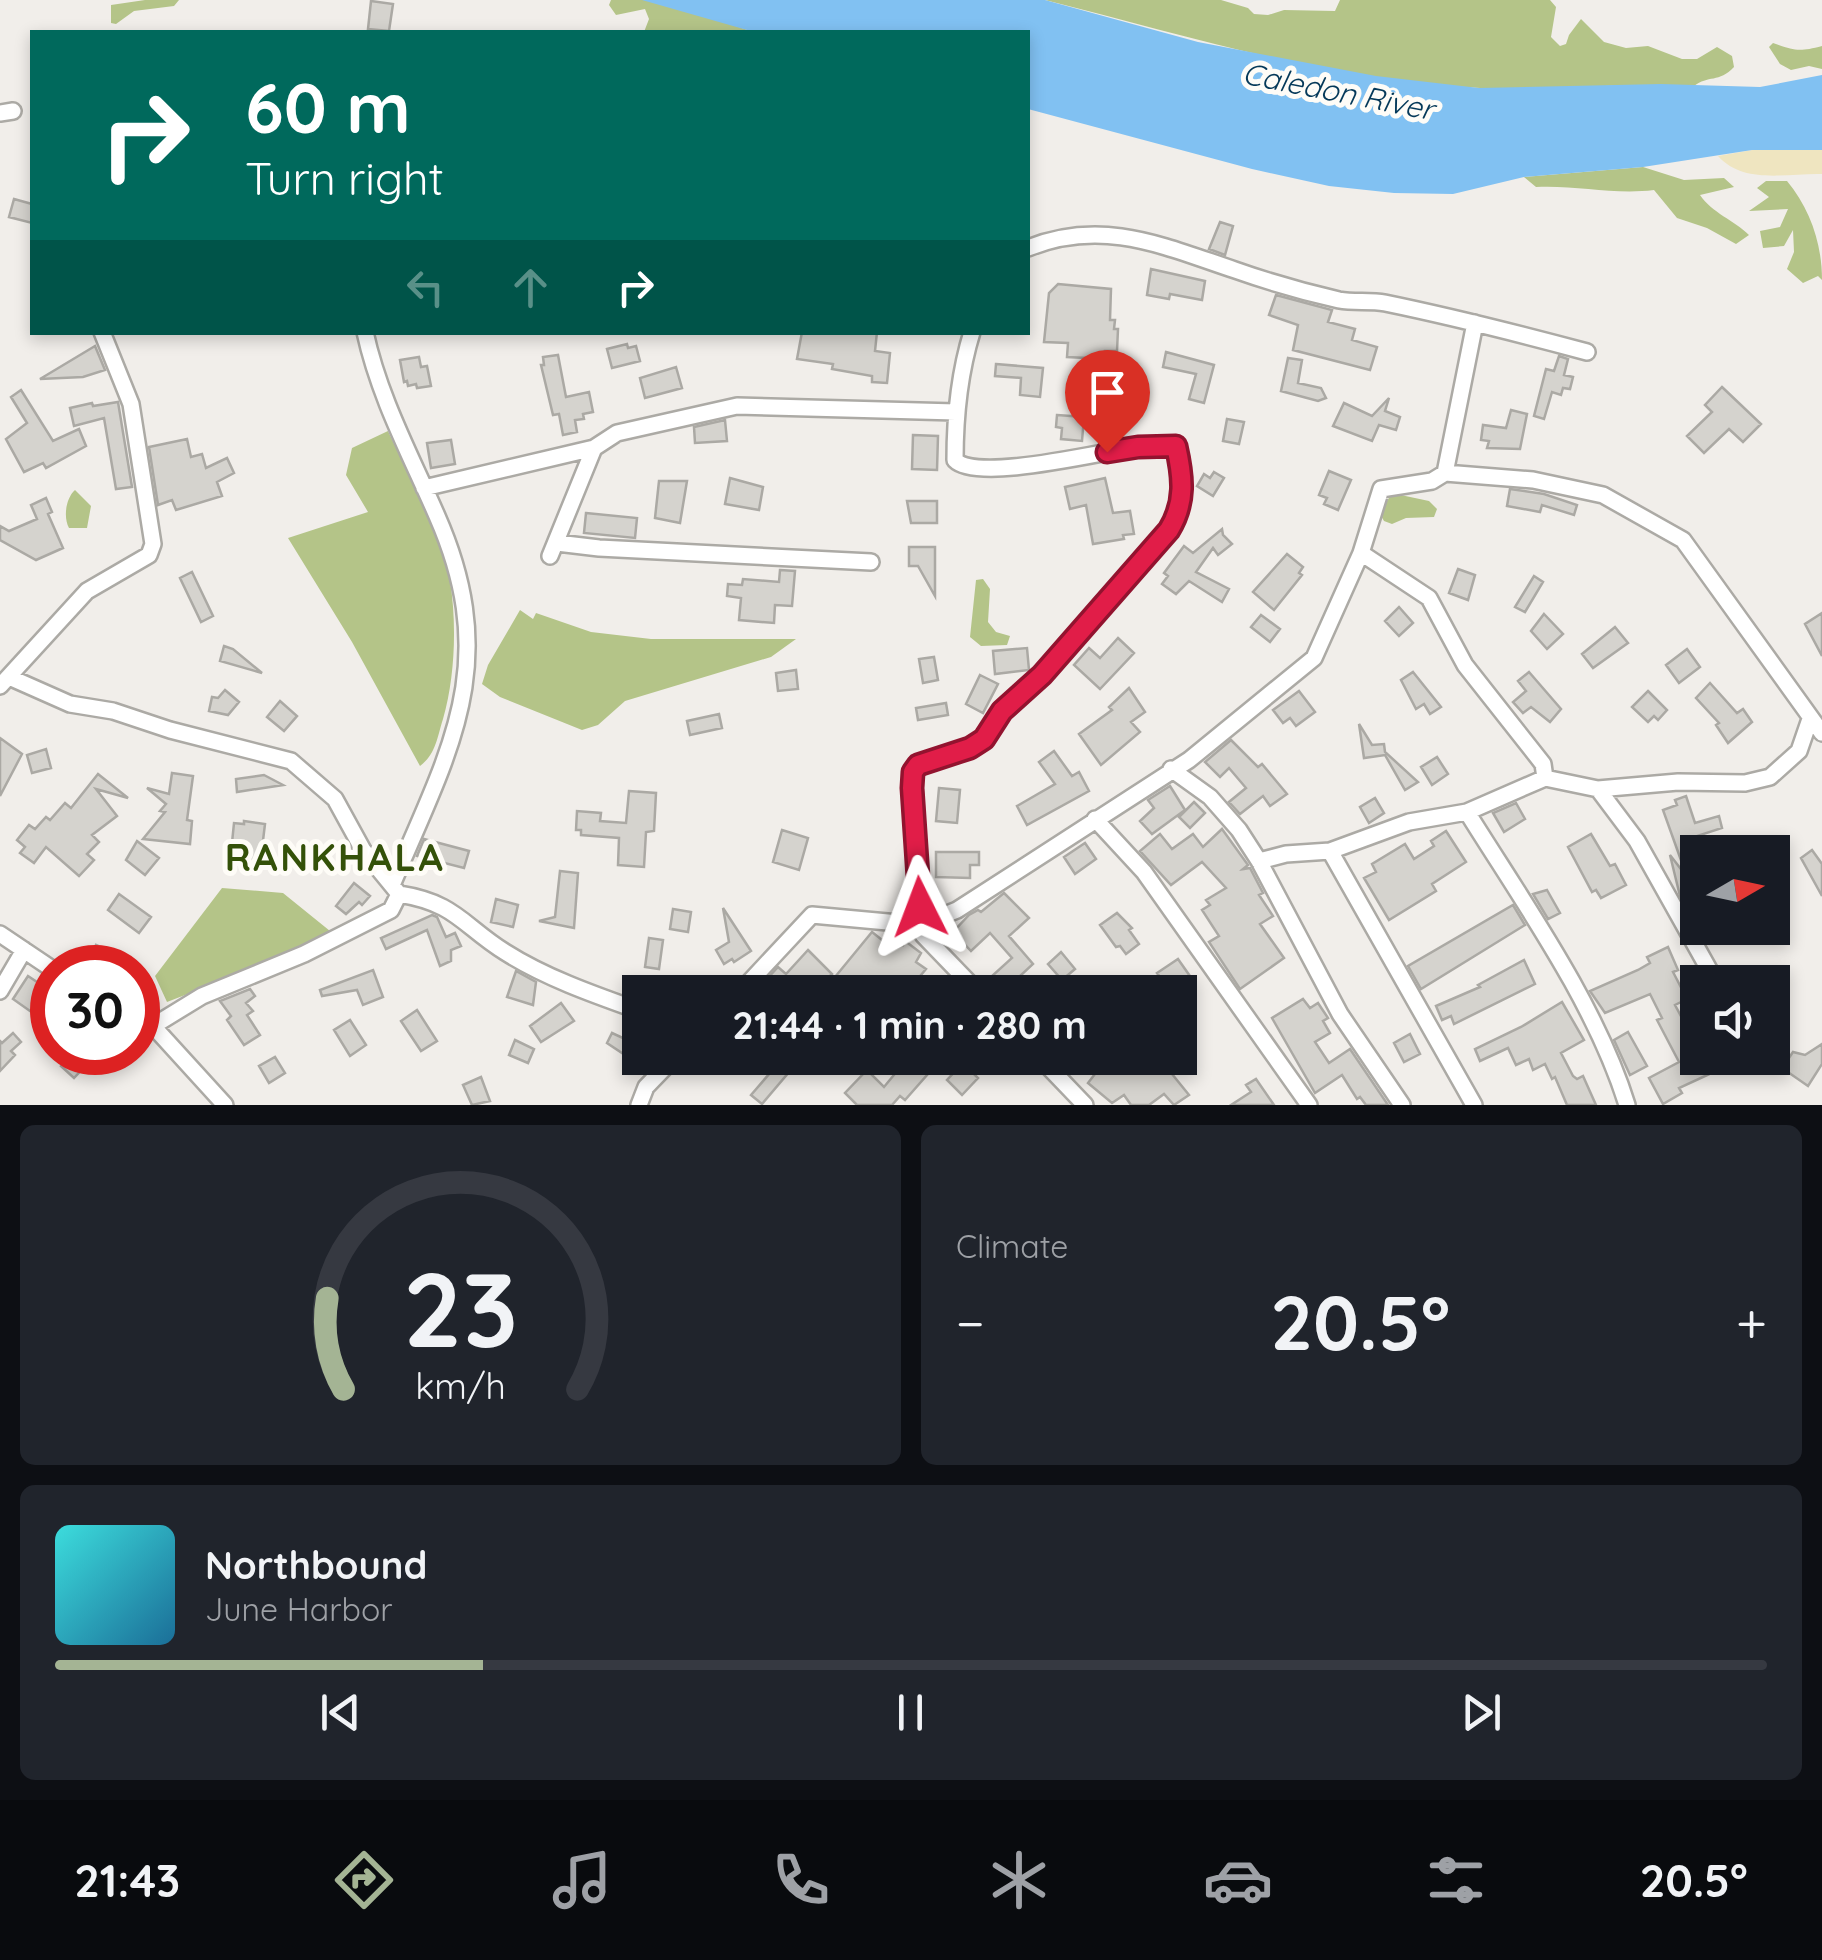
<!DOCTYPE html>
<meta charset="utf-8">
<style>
body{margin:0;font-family:Quicksand,sans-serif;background:#20242c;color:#f1f3f6;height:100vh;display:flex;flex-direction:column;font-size:38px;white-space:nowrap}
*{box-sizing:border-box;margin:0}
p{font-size:32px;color:#9ea1a6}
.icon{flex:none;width:55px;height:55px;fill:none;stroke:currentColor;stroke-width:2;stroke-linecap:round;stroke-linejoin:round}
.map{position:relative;height:1105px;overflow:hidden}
.panel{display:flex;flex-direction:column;gap:20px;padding:20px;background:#0d0f14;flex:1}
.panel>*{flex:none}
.guide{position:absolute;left:30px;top:30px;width:1000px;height:305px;border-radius:0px;box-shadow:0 5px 15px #0003;background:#00695c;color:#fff;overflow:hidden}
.needle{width:65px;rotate:81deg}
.controls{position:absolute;left:1680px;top:835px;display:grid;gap:20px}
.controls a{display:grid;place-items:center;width:110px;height:110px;border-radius:0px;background:#171b24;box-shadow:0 5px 15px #0003;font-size:50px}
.speed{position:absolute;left:30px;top:945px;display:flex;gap:20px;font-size:50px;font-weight:700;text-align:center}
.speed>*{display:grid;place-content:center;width:130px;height:130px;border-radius:50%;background:#171b24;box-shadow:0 5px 15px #0003;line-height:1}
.speed .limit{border:15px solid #d22;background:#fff;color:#111}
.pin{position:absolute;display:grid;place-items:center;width:85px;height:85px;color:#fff;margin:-102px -42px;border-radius:50% 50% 50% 0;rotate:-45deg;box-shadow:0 0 10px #0007}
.pin .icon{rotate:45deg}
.me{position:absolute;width:110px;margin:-55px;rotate:357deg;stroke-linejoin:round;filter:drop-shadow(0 0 8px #0008)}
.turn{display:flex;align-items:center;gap:35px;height:210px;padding:0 50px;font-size:45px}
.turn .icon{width:130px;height:130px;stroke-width:2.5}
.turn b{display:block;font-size:70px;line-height:85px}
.lanes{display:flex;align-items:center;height:95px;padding:0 50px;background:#0003;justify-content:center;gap:50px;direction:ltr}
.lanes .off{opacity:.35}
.big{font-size:75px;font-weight:700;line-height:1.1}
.panel .widget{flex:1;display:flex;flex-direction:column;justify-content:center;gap:15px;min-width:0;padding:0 35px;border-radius:15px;background:#20242c}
.panel .dial{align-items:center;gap:0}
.dial svg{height:260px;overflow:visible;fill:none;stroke:#363941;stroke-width:7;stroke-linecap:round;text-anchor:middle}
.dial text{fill:#f1f3f6;stroke:none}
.song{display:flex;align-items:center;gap:30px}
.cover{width:120px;height:120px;border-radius:15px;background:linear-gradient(135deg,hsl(180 70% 55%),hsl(200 70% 35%))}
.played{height:10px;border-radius:5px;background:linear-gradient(90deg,#a4b494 25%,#363941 25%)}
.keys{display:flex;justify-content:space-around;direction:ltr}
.heat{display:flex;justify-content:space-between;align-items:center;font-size:55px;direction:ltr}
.panel .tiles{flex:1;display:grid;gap:20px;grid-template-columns:1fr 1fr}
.widget:last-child{grid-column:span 2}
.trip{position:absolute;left:622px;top:975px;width:575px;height:100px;border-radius:0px;background:#171b24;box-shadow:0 5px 15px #0003;font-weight:700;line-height:100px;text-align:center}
.dock{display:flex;height:160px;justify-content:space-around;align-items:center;background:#090b0e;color:#9ea1a6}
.dock .icon{width:70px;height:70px}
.dock .current{color:#a4b494}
.dock b{font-size:45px;color:#f1f3f6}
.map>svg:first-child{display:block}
</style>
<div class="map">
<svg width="1822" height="1105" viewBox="0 0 1822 1105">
<rect width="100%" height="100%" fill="#f1eeea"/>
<!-- green -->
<path fill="#b4c488" d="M145 0H179L174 6 134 11 116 24 111 23V5Z
M611 0H668L687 10 754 32 712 30 644 32 649 19 645 9 616 15 609 5Z
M1045 0H1221L1248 8 1254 14 1268 15 1284 10 1335 11 1340 0H1550L1556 7 1551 37 1560 46 1566 44 1569 35 1581 19 1604 42 1626 48 1648 46 1682 59H1697L1717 47 1732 56 1734 67C1719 83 1708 75 1694 86 1623 82 1551 91 1480 88 1331 81 1188 36 1045 0Z
M1773 43C1795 51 1799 52 1822 46V69L1809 66 1791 70 1780 64 1769 47Z
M1643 167 1684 180 1724 178 1734 187 1700 195C1712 213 1734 220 1749 235L1736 244 1707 228 1677 218 1654 190C1614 195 1576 185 1536 187L1524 177Z
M1766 181H1787C1810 209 1822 243 1822 280L1818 276 1803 283 1787 269 1794 252 1793 230 1784 246 1763 248 1760 231 1780 227 1788 209 1749 211 1769 197 1757 188Z
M388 431C409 477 441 532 450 581 457 624 455 678 443 719 437 738 436 754 420 766L352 642 288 538 368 512 346 475 352 448Z
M75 490 91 506 87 528H69C63 517 66 498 75 490Z
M1396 494 1429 501 1437 509 1434 517 1406 518 1392 524 1384 521 1380 514 1390 496Z
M983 579 990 589 988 622 996 632 1010 636 1007 645 981 646 970 637 976 580Z
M520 610 533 619 536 613 591 632 651 639H796L771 657 625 701 598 725 582 730 500 697 482 684 488 665Z
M222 888 283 893 330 931 311 946 167 1002 155 976Z"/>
<!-- sand -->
<path fill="#efe5c0" d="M1752 150H1822V174C1787 173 1744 185 1718 156Z"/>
<!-- water -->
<path fill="#81c1f2" d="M642 0H1045L1198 42 1376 76 1479 88 1661 84 1760 87 1822 75V150H1752L1643 167 1524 177 1453 194 1394 193 1329 186 1252 169 1028 109V32H754Z"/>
<!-- building -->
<path fill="#d5d3ce" stroke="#aba9a4" stroke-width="2.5" d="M371 1 393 4 389 31 368 29Z
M14 199 32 204V223L9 217Z
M1220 222 1233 226 1225 255 1209 249Z
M1151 269 1205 281 1202 300 1170 294 1169 299 1147 295Z
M1058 284 1111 289 1110 320H1115L1114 329H1118L1117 351H1105V366L1087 365V358L1067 357 1068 343 1044 342 1049 293Z
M1276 295 1332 310 1328 322 1355 329 1352 340 1377 347 1370 370 1293 350 1298 325 1269 315Z
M802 332H877L875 351 890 353 887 383 872 382V376L832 369 833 364 797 359Z
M627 344 628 348 636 346 640 361 612 368 607 349Z
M95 346 105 370 83 377 40 379Z
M1166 352 1214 365 1204 403 1189 399 1196 374 1163 367Z
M558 355 566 397 589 392 593 412 583 414 584 419 575 420 577 432 563 435 559 414 553 415 541 365H544L543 357Z
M1559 356 1568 359 1564 375 1573 377 1570 389 1563 388 1561 395 1552 392 1544 419 1534 416 1546 369 1554 371Z
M419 357 421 367 427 366 431 386 417 388 416 384 408 386 407 381 404 382 400 360Z
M1288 358 1302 360 1298 383 1321 388 1326 398 1318 401 1281 391Z
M996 364 1043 368 1040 397 1020 395 1021 378 995 376Z
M676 367 682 388 645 398 640 378Z
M1722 387 1761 424 1743 442 1729 429 1704 453 1687 436 1712 412 1705 405Z
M21 390 53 441 79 429 86 446 46 468 43 463 24 472 6 439 27 423 11 397Z
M1389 398 1385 411 1400 417 1396 430 1379 425 1372 441 1333 426 1344 403 1372 416Z
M118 402 132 487 116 489 104 418 74 426 70 408 92 403 93 406Z
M1511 410 1527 414 1520 449 1487 448 1489 441 1481 440 1483 425 1506 428Z
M1057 415 1084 417 1082 441 1061 439 1062 428 1056 427Z
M1227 419 1244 422 1239 444 1223 441Z
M725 420 727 441 695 443 694 427Z
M913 435 938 436 937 470 912 469Z
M187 439 191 457 202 454 206 468 227 458 234 473 217 482 222 496 176 510 172 500 158 505 149 447Z
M451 440 455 464 431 468 427 443Z
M1329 471 1351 480 1338 510 1324 504 1327 498 1319 495Z
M1214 472 1224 478 1213 496 1197 486 1204 474 1210 478Z
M730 478 763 487 759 510 725 504Z
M1105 478 1113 513 1130 511 1134 534 1123 535 1124 539 1093 544 1086 505 1070 509 1065 487Z
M659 481H687L680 523 655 518Z
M1510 489 1544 494 1577 505 1574 515 1542 505 1540 512 1507 506Z
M46 498 52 512 48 514 63 548 36 560 0 540V526L9 531 37 519 31 505Z
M907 501H937V523H911Z
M586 513 637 518 635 538 584 533Z
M1222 529 1223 535 1232 544 1218 555 1213 548 1196 572 1229 589 1222 602 1189 581 1176 594 1162 584 1168 576 1164 573 1184 546 1193 553Z
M909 547H935V596L918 566H909Z
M1287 554 1303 567 1299 573 1302 575 1274 610 1253 592Z
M1458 569 1475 575 1468 600 1449 593Z
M780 570 795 571 792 606 775 605 774 623 739 620 741 598 727 596 728 584 742 585 743 579 779 582Z
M192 572 213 616 201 622 180 578Z
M1534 576 1543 582 1525 612 1515 607Z
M1399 607 1413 623 1399 636 1385 621Z
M1822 613V656L1805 624Z
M1544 614 1563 634 1547 649 1531 631Z
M1261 615 1280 629 1270 642 1251 627Z
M1615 627 1628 643 1593 668 1582 654Z
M1118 638 1134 653 1100 689 1074 665 1089 648 1100 658Z
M224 646 233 649 262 673 220 661Z
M1027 648 1029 670 995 674 993 651Z
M1687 649 1700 667 1679 683 1666 665Z
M934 657 938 680 923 683 919 659Z
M796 670 798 689 778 691 776 673Z
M1413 672 1441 707 1430 714 1424 704 1416 709 1401 680Z
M1529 672 1561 709 1550 722 1531 707 1523 713 1513 702 1526 691 1518 681Z
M980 675 998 684 983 713 966 704Z
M1710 683 1737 713 1743 709 1752 722 1728 743 1716 725 1719 723 1696 698Z
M1129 688 1145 712 1131 722 1140 732 1101 765 1079 734 1112 710 1109 707Z
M225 690 239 702 228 715 209 711 212 697 218 698Z
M1299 691 1315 712 1296 726 1290 718 1283 723 1273 710Z
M1648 691 1667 710 1658 720 1654 716 1648 722 1632 707Z
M280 701 297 716 284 731 267 717Z
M946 703 948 715 918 720 916 708Z
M719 714 722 728 690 735 687 721Z
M1359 724 1372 745 1384 744 1385 752 1418 782 1405 790 1385 755 1364 758Z
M0 738 22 754 0 796Z
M1231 740 1258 767 1262 764 1287 794 1270 806 1263 796 1240 814 1229 802 1246 788 1229 768 1220 777 1205 762Z
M46 749 51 768 32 773 27 755Z
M1054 751 1072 776 1079 772 1089 791 1027 825 1017 806 1055 784 1039 762Z
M1437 757 1448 774 1432 785 1421 767Z
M172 773 193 776 187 820 192 821 190 844 143 839 165 812 160 811 166 804 147 788 169 794Z
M98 774 128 798 96 789 117 816 92 835 99 842 87 854 94 860 79 876 46 847 34 863 20 853 25 847 17 840 29 825 35 829 46 817 50 820 65 803 71 808Z
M264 775 283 785 237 792 236 779Z
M1170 786 1185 810 1152 834 1140 821 1154 808 1148 800Z
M939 788 960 790 957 823 936 821Z
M629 791 656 793 654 831 646 832 644 867 618 865 619 838 581 835V830H576L577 811 601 813 600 821 626 823Z
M1686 796 1695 823 1719 816 1722 828 1697 836 1701 852H1698L1696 902 1692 893 1680 896 1679 892 1670 855 1687 877 1663 810 1677 805 1675 800Z
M1375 798 1384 813 1369 823 1360 807Z
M1194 802 1205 813 1190 828 1179 817Z
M1516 803 1525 819 1504 832 1493 813Z
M244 821 265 824 261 857H257L256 864 230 862 234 823 244 824Z
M1222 829 1248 865 1243 869 1250 868 1263 893 1259 895 1273 916 1260 924 1284 958 1240 989 1209 942 1219 936 1202 910 1210 905 1206 900 1226 888 1202 862 1171 885 1140 851 1160 834 1172 849 1193 834 1203 847Z
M782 830 808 838 799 870 773 862Z
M1446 831 1466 862 1432 884 1436 891 1389 920 1364 878 1376 872 1372 864 1405 844 1414 859 1434 846 1431 841Z
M1591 834 1610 866 1615 864 1626 885 1601 898 1596 890 1592 892 1568 847Z
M424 839 469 851 464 868 417 856Z
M137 841 159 858 145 875 126 860Z
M1085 843 1096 859 1075 874 1064 857Z
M1812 850 1822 864V896L1801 858Z
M936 852H979V865H970V878L936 877Z
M560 871 578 873 574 928 539 921 555 917Z
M354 883 370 896 362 905 359 902 346 914 336 906Z
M1547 890 1560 913 1548 919 1533 894Z
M1004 893 1029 918 1009 936 1033 964 1005 990 992 976 1012 958 990 933 971 951 953 932 969 915 978 910 981 912Z
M119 894 151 917 139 933 108 910Z
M496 899 518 905 513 927 491 922Z
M1513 905 1525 925 1421 989 1408 966Z
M723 908 751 951 734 962 732 959 724 964 716 950 729 942Z
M673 909 691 912 688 932 670 929Z
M1117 913 1132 928 1129 930 1139 944 1126 954 1120 946 1116 947 1100 925Z
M432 915 437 917 446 937 455 933 461 946 451 950V961L440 966 427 930 386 949 381 938Z
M872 932 892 948 897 940 903 945 905 941 921 953 916 962 926 969 921 975 944 992H863L850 982 846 986 835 977Z
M649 938 663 940 659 969 645 967Z
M96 945 121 956 115 968H86Z
M1668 947 1678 970 1673 972 1687 999 1675 1005 1689 1031 1685 1034 1698 1058H1744L1679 1088 1682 1093 1663 1104 1649 1078 1679 1062 1657 1020 1662 1018 1650 994 1605 1013 1590 991 1638 970 1650 963 1647 957Z
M808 950 832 974 821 985 815 979 802 992H779L766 980 778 967 786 974Z
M1061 952 1075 969 1062 980 1048 964Z
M1178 959 1192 979 1186 983 1189 988 1182 992H1171L1157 973Z
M1524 960 1535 984 1454 1024 1451 1016 1442 1020 1436 1006 1480 987 1478 985Z
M373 970 383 997 363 1005 357 990 322 996 320 990Z
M516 971 536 982 533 1005 507 997Z
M28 976 52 992V1014L47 1023 13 999Z
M250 989 255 996 246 1003 253 1011 247 1015 260 1035 244 1045 227 1020 231 1016 220 1001Z
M1303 999 1310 1008 1318 1003 1328 1018 1323 1021 1330 1033 1315 1042 1329 1063 1350 1049 1388 1105H1366L1360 1097 1357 1099 1342 1075 1315 1093 1272 1018Z
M1562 1002 1584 1040 1561 1053 1573 1076 1577 1079 1583 1076 1596 1105H1567L1555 1077 1552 1079 1545 1064 1533 1070 1529 1059 1516 1065 1508 1048 1480 1061 1475 1049 1521 1027Z
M561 1003 574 1021 541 1042 530 1026Z
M417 1010 437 1041 421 1051 401 1021Z
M350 1020 366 1045 350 1056 334 1030Z
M1628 1032 1647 1066 1630 1075 1614 1040Z
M13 1033 21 1042 11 1051 15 1055 0 1071V1041L2 1043Z
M612 1033 627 1040 630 1035 640 1041 638 1046 640 1058H644L642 1061 632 1056 631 1059 607 1043Z
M1410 1034 1420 1054 1404 1062 1394 1043Z
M515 1040 534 1049 528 1063 509 1055Z
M1822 1044V1064L1808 1086 1782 1068 1793 1052 1805 1055Z
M72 1052 86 1065 74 1078 61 1066Z
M275 1057 285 1073 269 1083 259 1066Z
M783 1058H801L762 1104 751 1095Z
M908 1058H942L905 1100 900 1096 892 1105H857L845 1093 867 1070 884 1087Z
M1087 1058H1159L1189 1095 1174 1105 1164 1094 1149 1105H1131L1124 1095 1112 1103 1088 1083 1098 1070Z
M963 1063 978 1078 962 1095 947 1080Z
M481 1077 490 1101 472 1105 463 1085Z
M1256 1079 1274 1105H1231L1251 1092 1246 1085Z"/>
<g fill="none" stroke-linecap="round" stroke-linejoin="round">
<defs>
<path id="street" d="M0 113 13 111
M1028 248C1103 218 1163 246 1235 270 1269 282 1304 292 1339 300 1354 303 1370 300 1385 303 1453 317 1520 334 1587 352
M1475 323 1445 473 1533 480 1603 495 1683 540 1822 733
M365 332C379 397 411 456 437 516 502 664 450 749 392 885
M972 332C959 374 955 417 955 460 977 483 1104 451 1137 447 1150 446 1163 446 1176 446 1183 477 1185 502 1169 530L1042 675 1002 711 985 739 971 748 917 765 913 772 923 935 978 992
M424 488 594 448 617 433 737 406 956 412
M557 543 599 548 871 562
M1361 553 1429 598 1465 665 1543 764 1545 778
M550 556 594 448
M9 677 70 704 113 711 170 730 291 761 335 799 363 850 399 894C456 903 462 925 505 952 546 978 595 995 640 1011
M0 686 87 591 149 555 153 544 131 404 102 332
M1171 769 1210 797 1239 830 1259 861 1340 1014 1402 1105
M1598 789 1637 841 1716 982
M1467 812C1523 902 1596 1004 1627 1105
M1095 819 1144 872 1309 1105
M1330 851 1474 1105
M1259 861 1286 854 1330 851 1409 822 1467 812 1545 778 1598 789 1678 782 1745 783 1770 777 1799 751 1810 719
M0 934 52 969
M0 991 24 950
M740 992 812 915 920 925 957 910 1189 760 1314 658 1361 553 1381 489 1432 481 1445 473
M138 1016 153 1026 225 1105
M153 1026 202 996 304 954 391 910 399 894
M1040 1058 1085 1105
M639 1105 646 1087 674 1058"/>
</defs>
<!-- street casing -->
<use href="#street" stroke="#acaaa5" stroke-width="20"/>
<!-- street -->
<use href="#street" stroke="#fff" stroke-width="15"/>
</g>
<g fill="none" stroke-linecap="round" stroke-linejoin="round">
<defs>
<path id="route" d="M920 907 912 788 913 772 918 765 970 748 984 739 1002 711 1042 675 1169 530C1186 502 1183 477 1176 446L1138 447 1107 452"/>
</defs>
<!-- route casing -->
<use href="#route" stroke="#92132f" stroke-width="25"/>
<!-- route -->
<use href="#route" stroke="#e11d48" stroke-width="18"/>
</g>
<g text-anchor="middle" stroke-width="10" stroke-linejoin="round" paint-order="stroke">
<!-- water labels -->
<g font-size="30" font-style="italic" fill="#053959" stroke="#fefcf7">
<text transform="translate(1338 92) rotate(11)" y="10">Caledon River</text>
</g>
<!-- district labels -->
<g font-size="38" font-weight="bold" letter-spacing="2.5" fill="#345109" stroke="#fefcf7">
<text x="335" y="871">RANKHALA</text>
</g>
</g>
</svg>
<div class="controls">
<a><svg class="needle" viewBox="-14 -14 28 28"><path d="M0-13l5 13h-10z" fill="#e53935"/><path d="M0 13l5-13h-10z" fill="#9ea1a6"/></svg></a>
<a><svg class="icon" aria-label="sound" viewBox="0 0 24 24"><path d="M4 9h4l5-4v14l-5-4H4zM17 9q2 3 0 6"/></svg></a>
</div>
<div class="speed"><div class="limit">30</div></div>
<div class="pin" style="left:1107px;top:452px;background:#d93025"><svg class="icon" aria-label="arrive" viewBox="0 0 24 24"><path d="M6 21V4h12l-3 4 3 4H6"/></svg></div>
<svg class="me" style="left:920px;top:907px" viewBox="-20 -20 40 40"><path d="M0-17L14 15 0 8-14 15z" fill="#e11d48" stroke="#fff" stroke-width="4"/></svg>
<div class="trip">21:44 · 1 min · 280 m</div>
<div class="guide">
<div class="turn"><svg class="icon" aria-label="right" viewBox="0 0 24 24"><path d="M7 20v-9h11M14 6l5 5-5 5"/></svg><div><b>60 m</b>Turn right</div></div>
<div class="lanes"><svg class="icon off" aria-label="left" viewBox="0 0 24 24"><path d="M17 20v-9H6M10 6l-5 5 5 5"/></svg><svg class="icon off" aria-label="ahead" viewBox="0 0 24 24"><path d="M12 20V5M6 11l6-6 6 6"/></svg><svg class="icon" aria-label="right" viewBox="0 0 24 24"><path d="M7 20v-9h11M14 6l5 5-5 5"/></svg></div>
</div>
</div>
<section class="panel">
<div class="tiles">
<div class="widget dial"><svg viewBox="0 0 100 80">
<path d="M14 69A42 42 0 1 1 86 69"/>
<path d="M14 69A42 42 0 0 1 9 41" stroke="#a4b494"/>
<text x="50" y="56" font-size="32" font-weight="700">23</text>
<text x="50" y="72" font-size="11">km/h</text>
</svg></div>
<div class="widget"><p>Climate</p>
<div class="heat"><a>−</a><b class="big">20.5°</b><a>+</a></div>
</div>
<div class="widget">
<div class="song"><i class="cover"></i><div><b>Northbound</b><p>June Harbor</p></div></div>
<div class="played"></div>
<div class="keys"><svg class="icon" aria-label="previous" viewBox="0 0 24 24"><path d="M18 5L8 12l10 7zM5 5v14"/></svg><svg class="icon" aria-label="pause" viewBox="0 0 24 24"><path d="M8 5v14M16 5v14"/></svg><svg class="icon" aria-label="next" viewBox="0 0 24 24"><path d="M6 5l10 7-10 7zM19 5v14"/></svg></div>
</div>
</div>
</section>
<nav class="dock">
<b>21:43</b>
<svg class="icon current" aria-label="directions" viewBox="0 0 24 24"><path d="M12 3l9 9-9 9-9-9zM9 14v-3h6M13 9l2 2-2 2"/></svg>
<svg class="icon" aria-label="music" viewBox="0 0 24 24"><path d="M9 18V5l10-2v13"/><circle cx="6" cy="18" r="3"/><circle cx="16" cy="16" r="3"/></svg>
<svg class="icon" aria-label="phone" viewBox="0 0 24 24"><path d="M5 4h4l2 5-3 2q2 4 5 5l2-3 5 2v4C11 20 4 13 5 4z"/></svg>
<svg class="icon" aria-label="climate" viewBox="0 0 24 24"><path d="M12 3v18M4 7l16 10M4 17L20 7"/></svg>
<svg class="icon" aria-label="car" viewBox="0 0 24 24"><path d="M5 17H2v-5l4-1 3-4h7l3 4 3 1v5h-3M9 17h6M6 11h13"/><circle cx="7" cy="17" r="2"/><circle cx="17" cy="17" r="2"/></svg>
<svg class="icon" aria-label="filters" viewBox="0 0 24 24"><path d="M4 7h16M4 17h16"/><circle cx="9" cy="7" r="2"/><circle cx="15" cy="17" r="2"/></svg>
<b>20.5°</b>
</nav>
